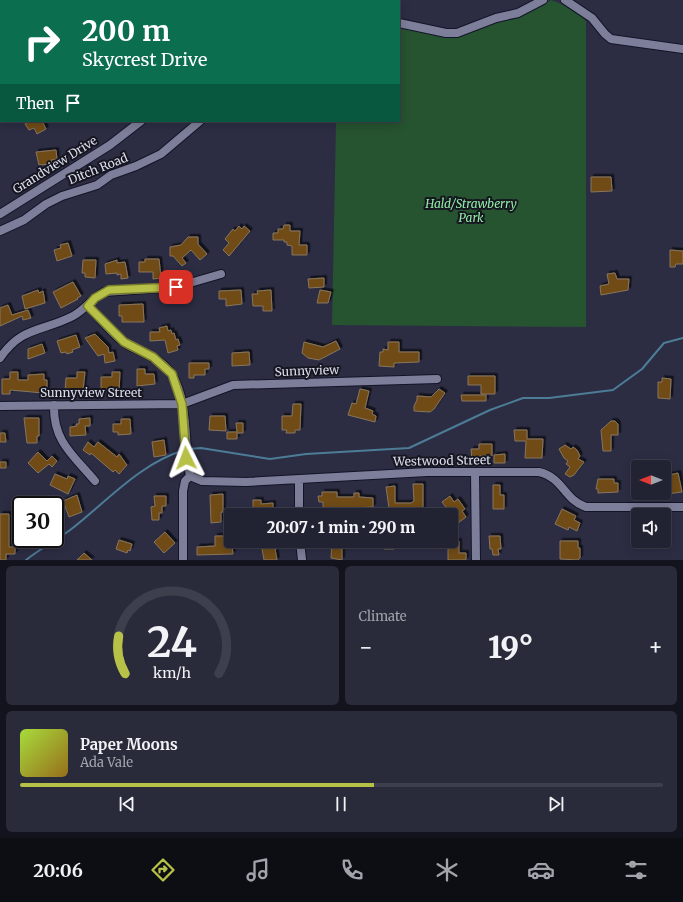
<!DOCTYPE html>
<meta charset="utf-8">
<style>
body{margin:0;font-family:Merriweather,serif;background:#292a3a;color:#f1f3f6;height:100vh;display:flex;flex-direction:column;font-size:15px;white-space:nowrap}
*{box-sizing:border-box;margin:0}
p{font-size:13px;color:#a2a4ac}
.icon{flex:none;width:22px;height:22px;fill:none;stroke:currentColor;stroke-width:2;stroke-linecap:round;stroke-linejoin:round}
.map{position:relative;height:560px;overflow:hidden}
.panel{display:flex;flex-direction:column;gap:6px;padding:6px;background:#12131c;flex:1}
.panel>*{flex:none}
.top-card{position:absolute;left:0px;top:0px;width:400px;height:122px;box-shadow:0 2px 10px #0003,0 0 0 1px #3e3f4d;background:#0b6e4f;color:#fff;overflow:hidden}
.needle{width:26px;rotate:270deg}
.controls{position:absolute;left:631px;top:460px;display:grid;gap:8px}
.controls a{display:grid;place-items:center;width:40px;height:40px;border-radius:4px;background:#212232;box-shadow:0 2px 10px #0003,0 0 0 1px #3e3f4d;font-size:20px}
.speed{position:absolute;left:12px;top:496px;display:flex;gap:8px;font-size:20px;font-weight:700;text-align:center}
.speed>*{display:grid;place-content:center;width:52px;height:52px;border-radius:50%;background:#212232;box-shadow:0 2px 10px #0003,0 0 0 1px #3e3f4d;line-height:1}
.speed .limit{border:2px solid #111;border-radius:6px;background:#fff;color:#111}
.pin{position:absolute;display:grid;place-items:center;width:34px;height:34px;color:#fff;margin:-17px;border-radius:8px;box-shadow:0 2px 6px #0006}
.me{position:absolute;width:44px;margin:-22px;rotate:357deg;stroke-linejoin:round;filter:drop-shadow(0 0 3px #0008)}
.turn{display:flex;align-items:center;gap:14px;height:84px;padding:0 16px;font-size:18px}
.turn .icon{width:52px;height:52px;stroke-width:2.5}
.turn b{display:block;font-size:28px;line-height:34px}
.then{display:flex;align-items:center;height:38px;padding:0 16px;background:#0003;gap:8px;font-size:15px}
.big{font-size:30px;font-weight:800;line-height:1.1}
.panel .widget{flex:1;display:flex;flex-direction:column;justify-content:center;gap:6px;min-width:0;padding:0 14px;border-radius:6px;background:#292a3a}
.panel .dial{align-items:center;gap:0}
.dial svg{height:104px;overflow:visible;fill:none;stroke:#3e3f4d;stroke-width:7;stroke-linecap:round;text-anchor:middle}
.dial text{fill:#f1f3f6;stroke:none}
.song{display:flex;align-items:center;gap:12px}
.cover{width:48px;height:48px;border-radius:6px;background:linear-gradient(135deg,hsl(80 70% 55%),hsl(40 70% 35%))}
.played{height:4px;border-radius:2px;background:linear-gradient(90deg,#b8c147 55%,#3e3f4d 55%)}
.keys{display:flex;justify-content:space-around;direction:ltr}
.heat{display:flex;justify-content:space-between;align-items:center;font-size:22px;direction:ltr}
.panel .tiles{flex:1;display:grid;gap:6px;grid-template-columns:1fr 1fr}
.widget:last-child{grid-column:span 2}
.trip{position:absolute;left:224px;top:508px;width:234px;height:40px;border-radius:4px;background:#212232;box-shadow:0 2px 10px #0003,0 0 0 1px #3e3f4d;font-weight:800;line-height:40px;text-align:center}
.menu{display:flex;height:64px;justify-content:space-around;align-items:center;background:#0d0e14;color:#a2a4ac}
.menu .icon{width:28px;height:28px}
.menu .current{color:#b8c147}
.menu b{font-size:18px;color:#f1f3f6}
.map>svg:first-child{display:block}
</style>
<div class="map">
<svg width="683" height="560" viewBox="0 0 683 560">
<defs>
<filter id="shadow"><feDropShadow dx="2.5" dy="-2.5" stdDeviation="0" flood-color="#0009"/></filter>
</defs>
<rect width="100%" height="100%" fill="#2c2d43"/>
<!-- green -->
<path fill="#265330" d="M551 0 574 9 586 21V327L332 325 336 121H399V26L451 37 538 7Z"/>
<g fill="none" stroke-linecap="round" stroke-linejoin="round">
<!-- stream -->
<path stroke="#4c7c96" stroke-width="2" d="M189 449 201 448 270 459 306 454 409 448 490 410 523 398H549L613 390 642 369 664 343 683 338
M26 560C41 548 59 539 74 527 108 500 142 462 185 450"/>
</g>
<!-- building -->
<path fill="#6f4c18" stroke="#87755e" filter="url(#shadow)" d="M30 121H42L46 129 37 134 34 128 29 130 25 124Z
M56 150 57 159 51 160 52 164 39 165 36 152Z
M591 177H611L612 191 591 192Z
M284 225H290V231H300L299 245H307V255H292V246L287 245V242H284V240H273V233H278V229H283Z
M239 226 242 229 244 226 250 231 229 256 223 250 229 243 225 239 233 229 235 231Z
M188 237H198V244L207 254 200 260 191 250 182 258 186 263 182 266 173 256H170V247L181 245Z
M68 243 72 256 57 261 54 250 61 248 60 245Z
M670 250 683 251V264H676L675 267H670Z
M145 259H159L161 278 153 279V272H139V262H145Z
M83 260H96L95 278 85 277V273H82Z
M117 260V263L125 262 128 278 121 279V274L117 275V273L106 274 105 264Z
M615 273 617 279H629L628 290 601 295 600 286 609 284 607 274Z
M324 278V287L309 288 308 279Z
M73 282 81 296 77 298 78 299 61 308 53 292Z
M38 290 39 293 43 291 45 303 25 309 22 296Z
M241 290 242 304 226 306V299H219V291Z
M271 290 272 311H263V306H253L252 294H258L257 291Z
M320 290 331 292 328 303H317Z
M143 304 144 322H122V316H119V305Z
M8 305 12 315 28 310 31 318 23 320 22 316 0 326V308Z
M167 326 168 331 171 330 172 334 174 333 176 340 178 339 180 345 177 346 178 350 168 353 165 340 150 341V332H160L159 328Z
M95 334 108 347 109 353 113 352 115 361 105 363 104 354 98 356 85 338Z
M76 335 80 347 72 350 73 352 67 354 66 352 61 353 57 341Z
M336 341 340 349 319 360 308 358 302 353 304 342 323 347Z
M388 342H399V352H419V362L394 363V367L379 366 380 352H383V349L388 350Z
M42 344 45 353 28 359V349Z
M249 352 250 365 232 366V353Z
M189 363H209V369H205V375H194V378H189Z
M137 369H145V374H154L155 384 137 386Z
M10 372H18V380H28V375L44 374V380H47V390H43V393L10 390V394H2V379H10Z
M77 372H85L83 391H65L66 378H77Z
M112 372H120L119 391H101V377H112Z
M468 376H495V394H481V385H468Z
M662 378 671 379 670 399 658 398V382H662Z
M360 389 369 391 365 408 373 411 372 414 376 416 375 422 348 415 352 403 356 404Z
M439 389 445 393 434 409 430 412 414 411V406L417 400V396L431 397Z
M461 395H486V401H462Z
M293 404H301L300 430H295V433H286L287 430H282V416H292Z
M210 416H225L226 431 209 430Z
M24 418H39V436H37V443H27Z
M90 418V426H85L86 435 70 436V427L77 426 76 424H79V419Z
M121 419H130L131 434 118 435V432H113V424H121Z
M611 421H615L618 424V435H611V451H603L601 430Z
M236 423H243V433H237V439H227V432H237Z
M514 430H527V439H543L542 458H525L526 441H515Z
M0 433H5L6 442H0Z
M164 440 166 455 154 457 152 442Z
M88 442 94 447 98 442 117 457 119 454 127 465 119 474 115 470 113 472 91 453 90 455 83 450Z
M479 444H492V456H480V461H472L471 449H479Z
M565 445 571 449 573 447 577 450 580 456 578 459 584 462 574 475 570 477 565 474 570 467 566 464 568 461 564 458 559 449Z
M38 452 47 461 52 456 57 461 52 467 49 464 38 473 28 463Z
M505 454V463H494V455Z
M0 462H6V468H0Z
M678 473 682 492 667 494V492H664V481L670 480 669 475Z
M55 474 67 479 68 476 75 479 68 494 50 485Z
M598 479H614V483H618V492L598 493V489H596Z
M413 484H423V511L402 512V515H390L386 487 395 486V503H411L414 501Z
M493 485H500V495H504V509H493Z
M322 492H337V497H354V493H359V497L373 498V507L336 509V515L323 514V502H319L318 496H322Z
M223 494V512H221V522L211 523 210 495Z
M77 495 82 512 69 517 63 501Z
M154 496H166V506H162V513H159V520H152L151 507 155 506Z
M450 496 454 502 458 499 465 509 462 511 466 517 458 523 442 502Z
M253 500H261V504L273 503V515H253Z
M562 509 576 516 574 520 580 523 577 531 569 527 568 530 555 524Z
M0 514H9V547H15V554H6V560H0Z
M165 532 175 543 164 553 154 542Z
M215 536H231L233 554 197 555V547L215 546Z
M489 536H500L501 549H498L499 555H493L492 549H490Z
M119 540 132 544 130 551 128 550 127 553 116 549Z
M271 541H283L285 547 275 549 277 560H264L261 543Z
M332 541H342V560L331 558Z
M385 541H394V549H384Z
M448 541H459V553H466V560H448Z
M560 541H578V548H580V558L578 560 560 559Z
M84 553 92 560H77Z"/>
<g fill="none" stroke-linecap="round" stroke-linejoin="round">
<defs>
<path id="minor" d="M565 0 592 18 605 34 611 39 683 49
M46 1V0
M128 1 131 0
M229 1 230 0
M0 8H1
M399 23 446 33H457L496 18 518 13 543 0
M0 78H1
M0 214 110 145 141 121
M0 231 24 220 46 204 62 196 97 185 111 175 136 166 161 154 200 121
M88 306C100 318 111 333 125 343 141 353 162 358 172 375 189 402 184 446 190 476L185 481 183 491V560
M0 358C22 326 42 332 73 316 86 309 92 298 104 292L176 287 221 274
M54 405C53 441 73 455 95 481
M0 406 182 404 233 385 437 379
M475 472 476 560
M190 476 202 481 246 482 427 472H539C564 478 563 499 586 507H683
M299 480V515
M300 541 302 560"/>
</defs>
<!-- minor casing -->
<use href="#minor" stroke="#141429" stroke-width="10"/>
<!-- minor -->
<use href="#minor" stroke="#7d7f9a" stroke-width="8"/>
</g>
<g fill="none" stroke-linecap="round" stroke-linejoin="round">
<defs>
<path id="route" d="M176 287 109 290 95 298 88 306 124 342 153 357 172 374 182 404 186 458"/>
</defs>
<!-- route casing -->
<use href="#route" stroke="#787d2e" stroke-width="10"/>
<!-- route -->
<use href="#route" stroke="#b8c147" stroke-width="7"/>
</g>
<g text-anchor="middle" stroke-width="4" stroke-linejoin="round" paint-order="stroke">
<!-- street labels -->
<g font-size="12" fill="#dbddec" stroke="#151620">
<text transform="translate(55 165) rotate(-32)" y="4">Grandview Drive</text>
<text transform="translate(98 169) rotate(-22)" y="4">Ditch Road</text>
<text transform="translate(307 371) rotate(-2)" y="4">Sunnyview</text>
<text x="91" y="397">Sunnyview Street</text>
<text transform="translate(442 461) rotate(-1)" y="4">Westwood Street</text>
</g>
<!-- park labels -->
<g font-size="12" font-style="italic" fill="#92eca5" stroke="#151620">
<text x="471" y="208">Hald/Strawberry<tspan x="471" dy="14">Park</tspan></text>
</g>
</g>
</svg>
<div class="controls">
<a><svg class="needle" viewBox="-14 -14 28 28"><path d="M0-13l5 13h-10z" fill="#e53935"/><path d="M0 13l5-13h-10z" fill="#a2a4ac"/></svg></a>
<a><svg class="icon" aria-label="sound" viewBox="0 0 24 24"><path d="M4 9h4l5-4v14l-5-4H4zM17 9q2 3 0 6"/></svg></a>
</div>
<div class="speed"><div class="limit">30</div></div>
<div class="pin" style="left:176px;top:287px;background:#d93025"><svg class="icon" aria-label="arrive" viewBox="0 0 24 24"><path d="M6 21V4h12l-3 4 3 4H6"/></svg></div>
<svg class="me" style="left:186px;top:458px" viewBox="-20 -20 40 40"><path d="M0-17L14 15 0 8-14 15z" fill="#b8c147" stroke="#fff" stroke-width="4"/></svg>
<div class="trip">20:07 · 1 min · 290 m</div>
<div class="top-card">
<div class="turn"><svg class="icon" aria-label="right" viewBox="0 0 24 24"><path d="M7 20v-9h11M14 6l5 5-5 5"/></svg><div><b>200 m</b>Skycrest Drive</div></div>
<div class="then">Then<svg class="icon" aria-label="arrive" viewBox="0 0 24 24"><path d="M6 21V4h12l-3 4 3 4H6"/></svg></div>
</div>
</div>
<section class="panel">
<div class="tiles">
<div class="widget dial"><svg viewBox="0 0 100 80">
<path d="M14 69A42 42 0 1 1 86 69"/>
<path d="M14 69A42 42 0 0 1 9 40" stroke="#b8c147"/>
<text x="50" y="56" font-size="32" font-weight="700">24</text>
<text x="50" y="72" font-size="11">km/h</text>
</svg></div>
<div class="widget"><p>Climate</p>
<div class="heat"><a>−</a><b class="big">19°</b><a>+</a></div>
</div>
<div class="widget">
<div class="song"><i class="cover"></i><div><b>Paper Moons</b><p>Ada Vale</p></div></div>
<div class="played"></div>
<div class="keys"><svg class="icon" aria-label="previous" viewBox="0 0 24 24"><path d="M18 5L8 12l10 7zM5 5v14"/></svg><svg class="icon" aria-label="pause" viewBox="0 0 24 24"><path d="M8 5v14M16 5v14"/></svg><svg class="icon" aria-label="next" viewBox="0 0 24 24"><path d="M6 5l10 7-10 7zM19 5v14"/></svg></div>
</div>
</div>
</section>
<nav class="menu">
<b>20:06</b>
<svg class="icon current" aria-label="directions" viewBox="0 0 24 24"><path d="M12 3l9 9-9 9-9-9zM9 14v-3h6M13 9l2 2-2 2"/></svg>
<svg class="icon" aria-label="music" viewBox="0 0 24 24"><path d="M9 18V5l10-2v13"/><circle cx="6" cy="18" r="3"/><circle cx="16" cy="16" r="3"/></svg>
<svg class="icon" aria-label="phone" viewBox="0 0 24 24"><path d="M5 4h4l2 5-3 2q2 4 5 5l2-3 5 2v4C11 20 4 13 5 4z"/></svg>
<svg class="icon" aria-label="climate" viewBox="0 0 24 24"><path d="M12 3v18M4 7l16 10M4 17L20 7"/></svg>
<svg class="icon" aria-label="car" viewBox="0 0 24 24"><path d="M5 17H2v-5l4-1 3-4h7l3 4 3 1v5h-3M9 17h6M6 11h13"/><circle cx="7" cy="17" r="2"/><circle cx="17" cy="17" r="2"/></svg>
<svg class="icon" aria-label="filters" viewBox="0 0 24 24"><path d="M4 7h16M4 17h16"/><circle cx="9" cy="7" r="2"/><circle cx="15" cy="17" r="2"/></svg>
</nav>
